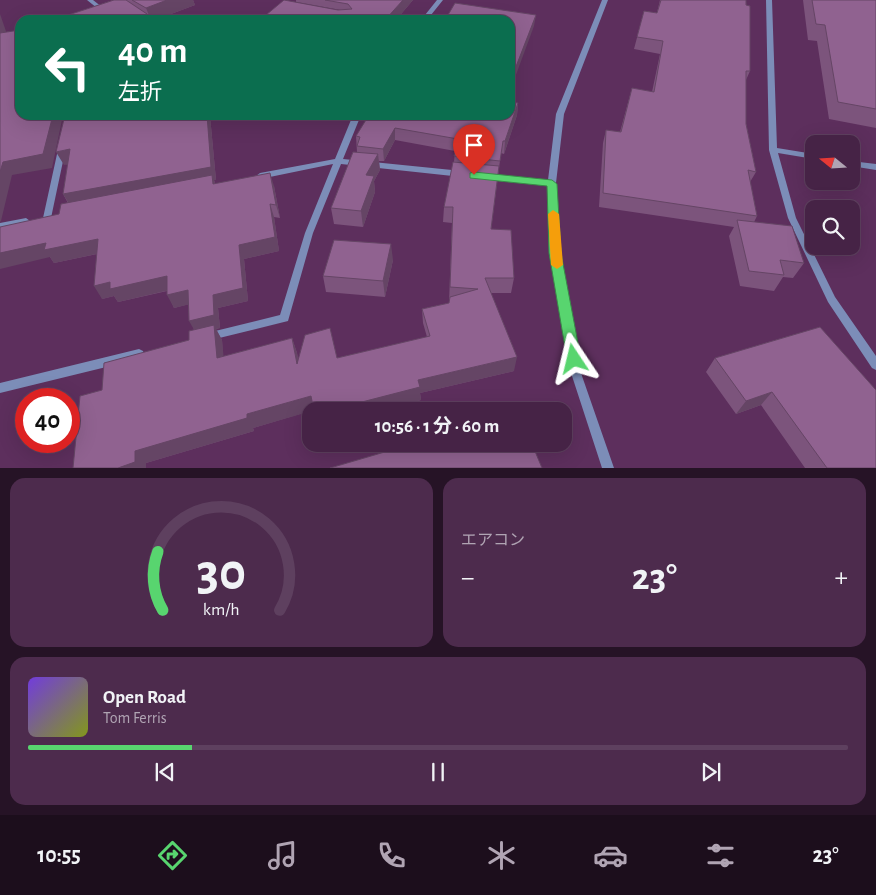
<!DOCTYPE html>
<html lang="ja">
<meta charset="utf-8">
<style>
body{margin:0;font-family:"Alegreya Sans","Noto Sans JP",sans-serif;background:#4d2b4d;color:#f1f3f6;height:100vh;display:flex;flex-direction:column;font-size:19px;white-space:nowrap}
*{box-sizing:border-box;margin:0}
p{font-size:16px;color:#b0a4b3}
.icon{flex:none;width:28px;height:28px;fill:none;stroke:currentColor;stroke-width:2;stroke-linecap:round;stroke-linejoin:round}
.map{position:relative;height:468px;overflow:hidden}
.panel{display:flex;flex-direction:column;gap:10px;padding:10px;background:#261326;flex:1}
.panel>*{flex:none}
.hud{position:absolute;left:15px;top:15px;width:500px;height:105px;border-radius:15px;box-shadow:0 5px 20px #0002,0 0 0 1px #5e405f;background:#0b6e4f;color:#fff;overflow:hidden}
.needle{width:32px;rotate:288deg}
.buttons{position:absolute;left:805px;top:135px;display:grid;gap:10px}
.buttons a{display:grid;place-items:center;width:55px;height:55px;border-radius:10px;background:#462346;box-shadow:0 5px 20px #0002,0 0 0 1px #5e405f;font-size:25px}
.speed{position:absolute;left:15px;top:388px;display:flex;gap:10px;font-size:25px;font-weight:700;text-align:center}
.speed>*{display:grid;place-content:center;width:65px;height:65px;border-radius:50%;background:#462346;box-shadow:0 5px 20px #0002,0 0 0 1px #5e405f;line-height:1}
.speed .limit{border:8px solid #d22;background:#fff;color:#111}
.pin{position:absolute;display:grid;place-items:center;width:42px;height:42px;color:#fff;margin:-51px -21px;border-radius:50% 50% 50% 0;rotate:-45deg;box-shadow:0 0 5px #0007}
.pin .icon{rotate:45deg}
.me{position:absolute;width:55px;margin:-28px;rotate:350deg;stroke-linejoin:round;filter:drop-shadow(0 0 4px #0008)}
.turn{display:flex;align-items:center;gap:18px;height:105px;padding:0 20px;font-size:22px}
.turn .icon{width:65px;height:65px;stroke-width:2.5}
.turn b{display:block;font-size:35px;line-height:42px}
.big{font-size:38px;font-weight:700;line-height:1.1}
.panel .widget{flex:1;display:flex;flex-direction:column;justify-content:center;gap:8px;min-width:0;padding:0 18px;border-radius:15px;background:#4d2b4d}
.panel .dial{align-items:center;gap:0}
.dial svg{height:130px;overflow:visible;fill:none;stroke:#5e405f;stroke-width:7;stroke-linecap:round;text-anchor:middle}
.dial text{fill:#f1f3f6;stroke:none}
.song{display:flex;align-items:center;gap:15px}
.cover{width:60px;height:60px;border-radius:8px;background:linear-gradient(135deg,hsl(260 70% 55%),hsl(70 70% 35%))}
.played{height:5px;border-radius:2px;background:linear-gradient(90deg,#58d56f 20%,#5e405f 20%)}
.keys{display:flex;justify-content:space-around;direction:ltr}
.heat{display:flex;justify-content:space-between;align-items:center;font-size:28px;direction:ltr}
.panel .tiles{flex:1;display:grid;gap:10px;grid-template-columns:1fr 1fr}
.widget:last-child{grid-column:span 2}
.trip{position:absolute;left:302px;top:402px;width:270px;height:50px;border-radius:15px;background:#462346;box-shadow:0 5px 20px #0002,0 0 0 1px #5e405f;font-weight:700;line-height:50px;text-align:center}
.tab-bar{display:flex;height:80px;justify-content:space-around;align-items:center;background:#1c0e1c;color:#b0a4b3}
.tab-bar .icon{width:35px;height:35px}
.tab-bar .on{color:#58d56f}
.tab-bar b{font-size:22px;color:#f1f3f6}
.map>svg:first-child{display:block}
</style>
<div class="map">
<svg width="876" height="468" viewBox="0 0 876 468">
<rect width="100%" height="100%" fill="#5d2f5d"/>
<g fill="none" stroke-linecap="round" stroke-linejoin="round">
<!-- minor -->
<path fill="#7c8db8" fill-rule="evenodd" d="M87 0H93L107 11 102 12Z
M437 0H443L427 20H421Z
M602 0H608L564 114 556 183 560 253 582 376 614 468H602L572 376 550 253 548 185 488 180 484 177 488 174 548 180 556 114Z
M766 0H772L777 148 814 154V159L778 153 796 218 835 297 876 356V370L872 368 828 302 788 218 769 150Z
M353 115H361L343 159 462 171 466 174 462 177 341 164 313 233 288 321 207 341 203 340 202 337 203 334 207 333 280 315 305 233 333 164 260 179 256 176 260 173 335 159Z
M59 145H65L66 147 51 218 47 221 43 218Z
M851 161 876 164V170L851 166Z
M26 218 30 221 29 223 0 229V223Z
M139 349 143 351 144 354 143 357 139 359 0 393V383Z"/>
</g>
<!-- wall -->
<path fill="#7c547c" d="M114 0H193L195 5 155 20H53Z
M296 0H413L396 20 296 2Z
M660 0H746L750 71 746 80V124L756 172 750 182 757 216 754 222 804 263 793 278 783 277 774 291 740 286 729 236 734 227 599 207 603 143 606 130 620 132 632 88 652 92 660 54 634 49 644 11 657 13Z
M803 0H876V128L829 119 817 41 808 40Z
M518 103 517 115 504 154 501 153 491 229 514 278 511 293H491L514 371 420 393 421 400 380 411H314L313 410 253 428 254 431 146 463 102 390 189 340 194 330 189 304 174 308 167 291 118 302 114 296 102 299 97 254 54 263 50 257 59 214 68 203 63 194 68 164 64 165 210 116 216 180H214L215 183 274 186 280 218 274 217 279 251 244 259 248 301 218 308 220 328 216 329 222 340 223 357 292 338 297 353 298 359 337 358 427 337 423 323 422 309 449 303 452 223 443 222 444 207 454 162 455 151 395 140 384 161H379L380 170 374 181 375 192 363 227 334 224 331 208 357 152 356 136 387 116Z
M393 260 385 297 326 292 323 276Z
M715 358 876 390V468H805L761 405 736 414 706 372Z"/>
<!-- shaded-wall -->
<path fill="#654565" d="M167 0H193L195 5 155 20H151L146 8Z
M403 0H413L396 20H385Z
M0 14 8 37 0 39Z
M147 14 150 20H132Z
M536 15 534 26 510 91V82Z
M518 103 517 115 504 154 505 141Z
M53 115H63L52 168 12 175 1 221 0 222V172L3 162Z
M207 115H212L210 116 216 180H214L217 189 71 207 63 194Z
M395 128V140L384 161 383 149Z
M70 149 78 163 64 165 56 152Z
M378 154 380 170 374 181 375 192 363 227 361 211 366 175Z
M270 173 274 186 280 218 276 205Z
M270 204 274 217 279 251 244 259 248 301 218 308 220 328 216 329 222 340 225 372 196 333 189 321 213 295 239 245Z
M98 239 106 252 54 263 50 257 0 269V253L46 243Z
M391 244 393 260 385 297 383 281Z
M167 276 174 289 118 302 114 296 102 299 94 286 110 282Z
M188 290 195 303 174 308 167 295Z
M292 338 297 353 301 378 297 364Z
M517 357 514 371 420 393 421 400 380 411H327L418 380Z
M772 392 761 405 736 414 746 401Z
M311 396 315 410 253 428 254 431 146 463V468H118L135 451 247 414Z"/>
<!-- building -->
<path fill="#906290" stroke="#654565" d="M114 0H126L147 14 132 20H53Z
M132 0H167L146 8Z
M284 0 338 10 352 9 348 4 325 0H403L385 20H260Z
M661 0H746V5L750 6V71H746V124L756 172 748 170 757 216 603 193 606 130 621 132 632 88 654 92 663 41 637 37 644 11 657 13Z
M812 0H876V109L838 102 825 25 816 24Z
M455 3 536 15 510 82V20H445Z
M20 30V115H53L43 154 3 162 0 172V33Z
M510 102 518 103 505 141H503L500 161 454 156 458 139 395 128 383 149 357 146 360 137 356 136 369 115H381L387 116 388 115H510Z
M65 115H207L211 167 63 194 70 149 56 152Z
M353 152 378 154 366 175 374 176 361 211 331 208Z
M453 162 499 166 491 229 511 230 514 278H485L517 357 418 380 420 387 327 411H314L311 396 247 414V418L135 451V462L118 468H73L80 396 102 390 104 363 189 340V331L214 325 217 358 292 338 297 364 305 335 330 328 337 358 430 336 422 309 449 303 450 297 478 289 450 287 453 207H444Z
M270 173 276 205 270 204 275 237 239 245 243 288 213 295 214 315 189 321 188 290 167 295V276L110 289V282L94 286 98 239 44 250 46 243 0 253V227L59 214 61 204 212 175 213 184Z
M737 220 792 226 804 263 780 260 784 275 749 271Z
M334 240 391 244 383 281 323 276Z
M820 327 876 390V468H827L772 392 746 401 715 358Z
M412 444H532L542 468H330Z"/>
<!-- route -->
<path fill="#58d56f" stroke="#398a48" d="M474 172 552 180 557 184 561 253 581 359 579 363H569L567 359 549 253 547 186 470 178V173Z"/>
<!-- slow -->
<path fill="#f59e0b" d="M553 210 559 214 563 265 557 269 551 265 548 214Z"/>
</svg>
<div class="buttons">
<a><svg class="needle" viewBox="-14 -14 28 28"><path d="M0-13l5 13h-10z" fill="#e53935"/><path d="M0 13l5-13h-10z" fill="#b0a4b3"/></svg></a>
<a><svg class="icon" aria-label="search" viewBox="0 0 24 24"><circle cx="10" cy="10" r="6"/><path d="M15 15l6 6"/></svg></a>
</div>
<div class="speed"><div class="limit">40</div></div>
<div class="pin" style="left:474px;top:175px;background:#d93025"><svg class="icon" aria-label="arrive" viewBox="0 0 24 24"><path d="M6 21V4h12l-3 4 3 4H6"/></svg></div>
<svg class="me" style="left:574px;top:359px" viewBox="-20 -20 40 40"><path d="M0-17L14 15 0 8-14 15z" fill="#58d56f" stroke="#fff" stroke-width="4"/></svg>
<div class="trip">10:56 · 1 分 · 60 m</div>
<div class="hud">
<div class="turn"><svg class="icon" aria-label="left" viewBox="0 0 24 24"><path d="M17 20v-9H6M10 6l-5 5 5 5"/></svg><div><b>40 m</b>左折</div></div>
</div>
</div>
<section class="panel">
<div class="tiles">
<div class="widget dial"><svg viewBox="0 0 100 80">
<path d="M14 69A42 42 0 1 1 86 69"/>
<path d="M14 69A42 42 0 0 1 11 33" stroke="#58d56f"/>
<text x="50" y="56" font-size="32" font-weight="700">30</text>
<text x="50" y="72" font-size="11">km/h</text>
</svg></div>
<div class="widget"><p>エアコン</p>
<div class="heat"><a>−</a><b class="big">23°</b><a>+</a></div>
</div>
<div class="widget">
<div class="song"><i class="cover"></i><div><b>Open Road</b><p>Tom Ferris</p></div></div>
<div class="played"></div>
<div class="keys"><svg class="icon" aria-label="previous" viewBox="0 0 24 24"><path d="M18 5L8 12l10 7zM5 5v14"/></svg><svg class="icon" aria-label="pause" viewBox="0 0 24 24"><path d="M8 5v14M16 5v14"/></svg><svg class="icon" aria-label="next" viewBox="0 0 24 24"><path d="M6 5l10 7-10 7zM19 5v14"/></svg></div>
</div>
</div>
</section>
<nav class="tab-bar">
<b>10:55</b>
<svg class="icon on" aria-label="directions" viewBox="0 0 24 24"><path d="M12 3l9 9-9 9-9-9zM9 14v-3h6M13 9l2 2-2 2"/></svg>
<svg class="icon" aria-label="music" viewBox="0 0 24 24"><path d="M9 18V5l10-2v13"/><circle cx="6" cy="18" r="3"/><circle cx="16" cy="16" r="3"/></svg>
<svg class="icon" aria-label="phone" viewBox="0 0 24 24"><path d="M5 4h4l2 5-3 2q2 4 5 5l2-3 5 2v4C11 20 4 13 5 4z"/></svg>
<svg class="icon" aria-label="climate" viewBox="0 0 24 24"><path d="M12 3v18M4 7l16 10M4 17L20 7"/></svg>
<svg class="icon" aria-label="car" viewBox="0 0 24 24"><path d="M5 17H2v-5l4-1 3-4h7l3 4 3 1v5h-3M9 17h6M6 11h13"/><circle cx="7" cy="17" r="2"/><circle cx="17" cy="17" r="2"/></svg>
<svg class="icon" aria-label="filters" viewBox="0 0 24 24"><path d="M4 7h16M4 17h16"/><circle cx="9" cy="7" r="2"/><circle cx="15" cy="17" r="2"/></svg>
<b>23°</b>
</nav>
